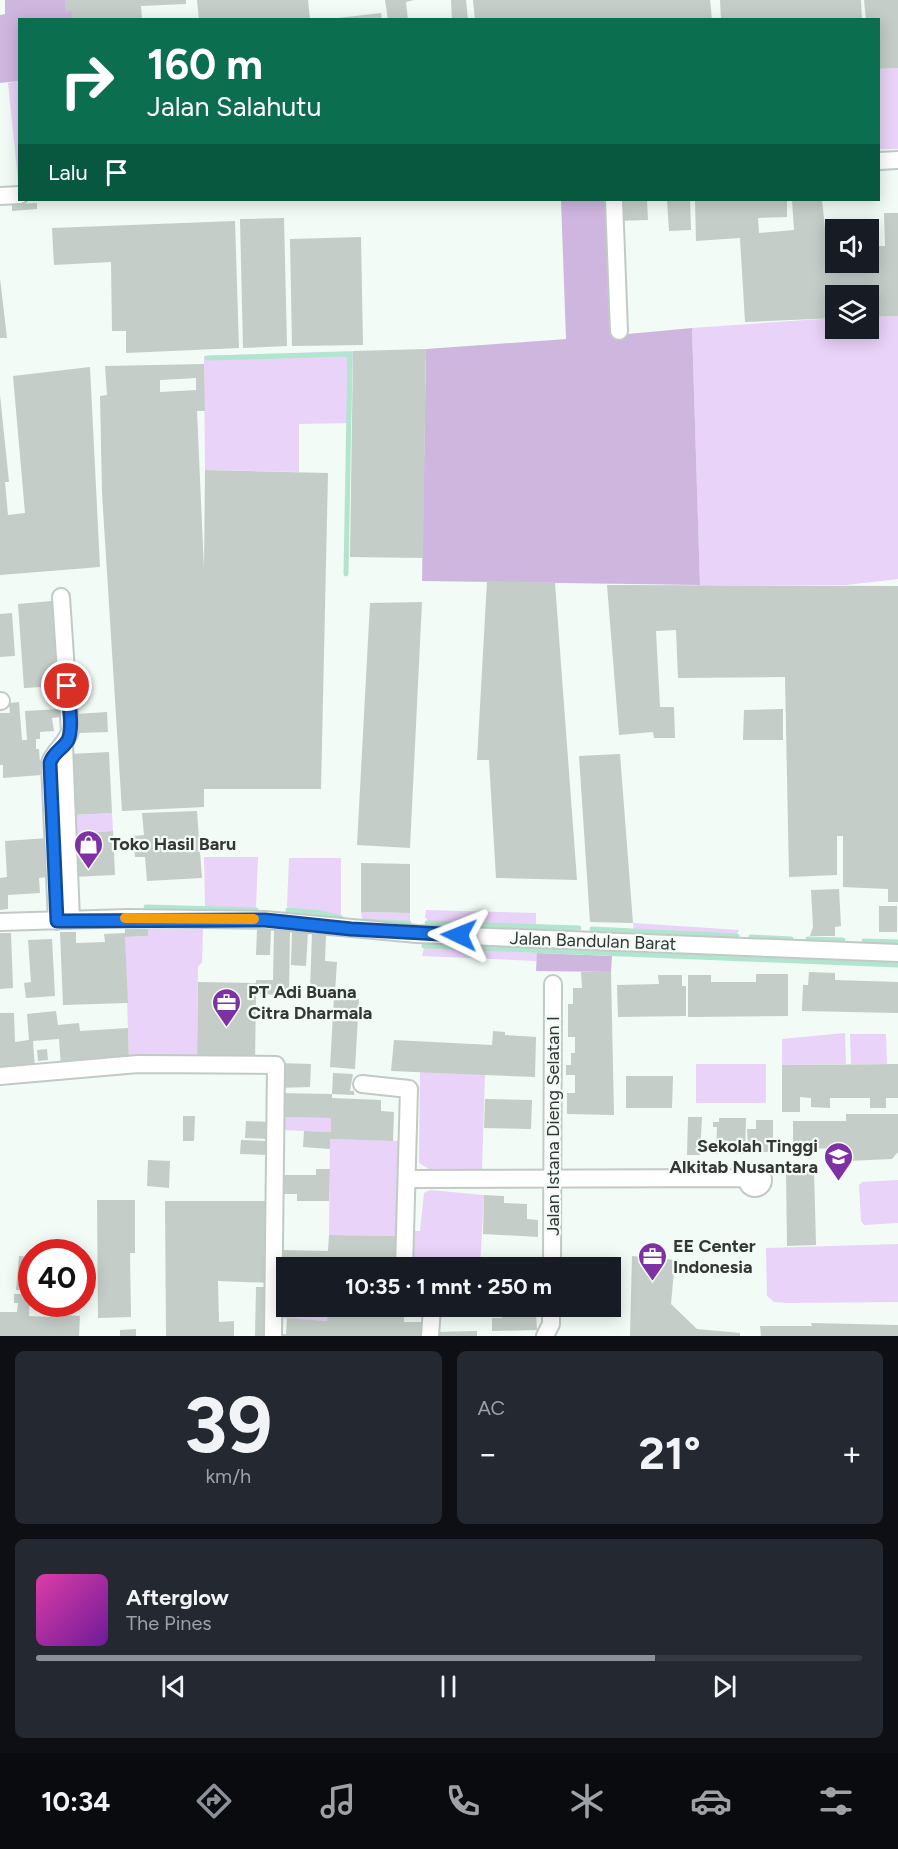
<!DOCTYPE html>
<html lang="id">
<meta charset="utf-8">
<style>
body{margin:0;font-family:Figtree,sans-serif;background:#242831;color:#f1f3f6;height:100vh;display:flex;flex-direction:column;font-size:22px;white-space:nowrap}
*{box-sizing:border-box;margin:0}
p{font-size:20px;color:#9ea1a6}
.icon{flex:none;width:33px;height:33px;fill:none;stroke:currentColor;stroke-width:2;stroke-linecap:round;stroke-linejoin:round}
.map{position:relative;height:1336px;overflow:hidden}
.drawer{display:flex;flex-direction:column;gap:15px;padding:15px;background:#0d0f14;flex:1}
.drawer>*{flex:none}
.hud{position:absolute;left:18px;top:18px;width:862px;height:183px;border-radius:0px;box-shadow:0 3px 15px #0003;background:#0b6e4f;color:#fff;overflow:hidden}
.buttons{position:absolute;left:825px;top:219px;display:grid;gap:12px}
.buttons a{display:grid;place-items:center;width:54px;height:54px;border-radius:0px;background:#171b24;box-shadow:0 3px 15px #0003;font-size:30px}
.speed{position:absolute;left:18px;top:1239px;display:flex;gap:12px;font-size:30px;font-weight:700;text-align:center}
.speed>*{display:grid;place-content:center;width:78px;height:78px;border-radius:50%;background:#171b24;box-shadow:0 3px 15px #0003;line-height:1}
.speed .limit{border:9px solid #d22;background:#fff;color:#111}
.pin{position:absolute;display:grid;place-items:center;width:51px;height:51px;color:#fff;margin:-26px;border:3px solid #fff;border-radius:50%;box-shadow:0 2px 6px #0007}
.me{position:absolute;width:66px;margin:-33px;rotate:272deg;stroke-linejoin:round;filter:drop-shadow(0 0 4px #0008)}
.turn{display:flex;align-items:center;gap:21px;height:126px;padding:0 30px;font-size:27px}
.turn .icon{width:78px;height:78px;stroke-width:2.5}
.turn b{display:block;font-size:42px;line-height:51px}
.then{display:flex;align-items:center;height:57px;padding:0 30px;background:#0003;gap:12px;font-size:22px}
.big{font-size:45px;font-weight:700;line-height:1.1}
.drawer .widget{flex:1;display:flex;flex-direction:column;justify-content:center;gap:9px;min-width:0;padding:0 21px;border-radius:9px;background:#242831}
.drawer .dial{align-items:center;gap:0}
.dial b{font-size:78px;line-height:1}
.song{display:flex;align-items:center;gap:18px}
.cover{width:72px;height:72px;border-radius:9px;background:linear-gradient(135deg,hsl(320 70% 55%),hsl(280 70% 35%))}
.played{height:6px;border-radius:3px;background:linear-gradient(90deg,#8c9099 75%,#363941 75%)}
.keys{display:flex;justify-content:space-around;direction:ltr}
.heat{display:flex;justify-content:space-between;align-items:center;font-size:33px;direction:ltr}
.drawer .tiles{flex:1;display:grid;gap:15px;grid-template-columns:1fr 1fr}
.widget:last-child{grid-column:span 2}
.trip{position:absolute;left:276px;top:1257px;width:345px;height:60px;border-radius:0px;background:#171b24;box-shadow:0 3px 15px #0003;font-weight:700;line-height:60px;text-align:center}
.tab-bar{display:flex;height:96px;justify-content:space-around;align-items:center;background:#090b0e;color:#9ea1a6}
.tab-bar .icon{width:42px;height:42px}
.tab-bar .current{color:#8c9099}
.tab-bar b{font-size:27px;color:#f1f3f6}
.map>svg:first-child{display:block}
</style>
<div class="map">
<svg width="898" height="1336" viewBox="0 0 898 1336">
<rect width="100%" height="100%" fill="#f2fbf6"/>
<!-- green -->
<path fill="#e9d3f8" d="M898 68V149H879V69Z
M19 81 20 179 18 180 8 83Z
M898 316V579L846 585H700L692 328 835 318 836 328H868L869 317Z
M353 351 351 423 299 424V472L205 470 204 356Z
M112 813 113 831 73 834 72 815Z
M204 857H258L256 908 205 907Z
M289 858H341V916L322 911 289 909 287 906Z
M426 910 536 913V925L429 922 425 917Z
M361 912 410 913V921L362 919Z
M633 923 739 930 736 935 634 930Z
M148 929H203L202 962 198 967 197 1061 129 1062 125 937 148 936Z
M424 948 537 953V961L422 956Z
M845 1033 846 1064 782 1065V1039Z
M850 1034H886L887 1064H851Z
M696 1064H766V1103H696Z
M420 1071 485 1074 482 1170 429 1169 419 1163Z
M278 1117 331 1118V1132L278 1130Z
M330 1139 400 1141 396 1236 329 1235Z
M898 1180V1223L864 1225 861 1221 859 1185 862 1182Z
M430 1190 484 1195 480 1267 412 1268 415 1231H420L424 1193Z
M898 1244V1302L788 1303 774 1302 767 1296 766 1248Z
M281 1267 286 1268V1306L328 1307 327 1321 279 1318Z"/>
<!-- forest -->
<path fill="#cfb6df" d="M5 0H65V11H72V19L20 20 19 81 0 83V15L5 14Z
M561 200H611L617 335 692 328 700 585 422 581 426 349 566 339Z
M537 953 612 956 611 972 536 971Z"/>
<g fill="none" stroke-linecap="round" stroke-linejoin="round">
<!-- stream -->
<path stroke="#b1e5cd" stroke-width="5" d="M207 358 350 354 346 574
M146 907 256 910
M288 910 321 913 341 918
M363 921 409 923
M427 923 579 928
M592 929 737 936
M751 937 791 939
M808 939 843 940
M864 941 898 942
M424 946 898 965"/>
</g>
<!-- building -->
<path fill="#c4cdc8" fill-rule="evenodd" d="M65 0H186V4L141 6 142 20H72V11L65 12Z
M197 0H308L310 20H199Z
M385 0H414L406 2 408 20H388Z
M451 0H466L468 20H452Z
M473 0H710L712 20H475Z
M720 0H861L862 20H721Z
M864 0H898V68L879 69V20H866Z
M381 13 382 20H338V18Z
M616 200H647L648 220 616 221Z
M667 200H690L691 230 669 231Z
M695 200H787V217L758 218 759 233 794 230 792 200H822L827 247H836V262H868V246H885L884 213H898V316L868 317V296H836V318L745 322 740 238 696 241Z
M37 203V209L12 211V204Z
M284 218 287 346 243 348 240 219Z
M235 221 239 348 126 353V331H112L111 262 54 265 52 228Z
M361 237 363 345 292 346 290 239Z
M0 278 7 338H0Z
M426 349 423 558 350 557 353 351Z
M204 364 205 411H197L204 569 205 470 328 473 321 789H204V807L122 811 102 493 100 396 107 395 105 366ZM196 378V390L160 392V380Z
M90 367 100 567 0 575V395L9 482H5L8 515 25 513 13 376Z
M487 581 555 583 577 880 496 878 489 760H477Z
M607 585 898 586V902H888V889L843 887V836H837V875L789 877 785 677 678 678 676 630 656 631 660 707H674L675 738H654L653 732 619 735Z
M52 601 57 686 24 688 18 604Z
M422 602 410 848 357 845 370 603Z
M12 613 15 656 0 657V614Z
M19 702 22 740H27L25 711 60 709V717L52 718 54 731 40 732V739H36V749H39L41 775 3 778V765H0V713H10L9 703Z
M783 709V740H743L744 710Z
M107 712 108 732 78 733 76 714Z
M109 752 112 813 72 815 69 754Z
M620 754 633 923 590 922 579 756Z
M197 811 202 878 147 881 145 857H135L133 836 144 835 142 813Z
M113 831 115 875 72 877 71 834Z
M48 838 49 877 39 878 40 893 8 895V909L0 910V878L7 877 5 841Z
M361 863 410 864V913L361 912Z
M839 889 841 926 835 927V936H810L813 927 811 890Z
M879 906H897V932H879Z
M125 929H148V936L125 937 128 1003 63 1005 60 932H76V943L105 942 104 934 125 933Z
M257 930H271L270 955H256Z
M274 931H290L289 995 256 994 255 1063 197 1061 198 982 256 983V980H273Z
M292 932 308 933 306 966 291 965Z
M0 933H11L13 988 0 989Z
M312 933 326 934 325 961 337 962 335 992 310 990Z
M52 939 55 996 26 998 24 983 31 982 28 940Z
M581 972H611L614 1115 567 1114V1093H575V1075H566V1065H571V1053H575V1037H568V1004H573V988H582Z
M809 972 835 973V980L898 982V1013L802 1011 803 985H808Z
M756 974H788V1016L688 1017V975H711V982H756Z
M658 975H682V986H686V1016L618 1017 617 985 659 984Z
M334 997 359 999 355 1069 330 1067Z
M56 1011 58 1025 79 1023 80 1031 128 1028 129 1062 61 1067 59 1039 33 1041 35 1069 0 1073V1013H14L15 1042 29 1040 27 1014Z
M493 1031 505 1032V1035L536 1037 535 1077 391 1071 394 1040 492 1045Z
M47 1049 48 1060 38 1061 37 1050Z
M278 1063 311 1064 310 1087 277 1088Z
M898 1064V1098H886V1108H870V1098H830V1108L811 1107V1098L800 1097V1112H782V1065Z
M333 1073 353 1074 350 1091H354V1095L332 1094Z
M626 1076H673L672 1108H626Z
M278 1093 332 1094V1098L381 1100V1111L394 1112 393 1141 330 1139V1149L303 1147 304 1131 331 1132V1118L278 1117Z
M485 1099 532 1100 531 1129 484 1128Z
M846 1114H898V1152L892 1159 847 1161 846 1148 793 1149V1121H846Z
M183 1116H195L194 1141H183Z
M688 1117H702L700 1155H687Z
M719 1118H746L745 1154H716L717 1127H713V1122H719Z
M756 1120H773V1152H756V1146H748L747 1129H756Z
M246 1121 271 1122 270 1139 245 1138Z
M241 1140 266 1141V1155L240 1154Z
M148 1160 170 1161 169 1188 147 1186Z
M316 1169H330L329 1201H297V1194H277V1175H316Z
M814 1170 816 1245 787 1246 786 1171Z
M484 1195 504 1196V1203L527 1204V1219L538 1220V1237L483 1234Z
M97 1200H135V1253H130L131 1317 98 1318Z
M165 1201H269L271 1283 218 1281 219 1322 234 1321V1336H166Z
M329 1235 396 1236 394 1268H282L283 1250 328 1251Z
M19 1256 31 1257 29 1290H16Z
M632 1256 675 1260 671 1304 697 1329 740 1333V1336H630Z
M256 1287H271L270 1336H255Z
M14 1294H30L29 1316 50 1317V1304H65L64 1315 80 1316 79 1336H0V1312H17L18 1303H14Z
M328 1306H404V1322H429L428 1336H278L279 1334H286L287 1318 327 1321Z
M487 1306H535V1309L511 1311H536L537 1330 492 1331V1318H502V1311L487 1312Z
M811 1323 898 1325V1336H761L760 1326H812Z
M136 1329V1336H120V1330Z
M477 1331V1336H434V1332Z"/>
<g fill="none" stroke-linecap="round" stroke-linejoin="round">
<defs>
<path id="minor" d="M879 161 898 160
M0 196 20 195
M614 200 619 331
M0 701H1
M64 745 71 920
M57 921 50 763C54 750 66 745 70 731L61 597
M0 922 128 918 265 920 417 934 898 953
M0 1076 138 1064 276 1065 273 1336
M362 1084 409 1089 404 1268
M747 1180a8 8 0 1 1 16 0a8 8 0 1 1-16 0Z
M408 1179 747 1178
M552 1268 553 984
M430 1336 432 1308
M545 1336 551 1324V1306"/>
</defs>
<!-- minor casing -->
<use href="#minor" stroke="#c1cac6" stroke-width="20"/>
<!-- minor -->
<use href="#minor" stroke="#fff" stroke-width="16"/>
</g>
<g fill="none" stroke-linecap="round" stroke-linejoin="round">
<defs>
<path id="route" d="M67 686C68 701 74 726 68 740 63 749 53 752 50 763L57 921 265 920 351 929 459 935"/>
</defs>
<!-- route casing -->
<use href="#route" stroke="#114b97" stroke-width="15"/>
<!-- route -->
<use href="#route" stroke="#1a73e8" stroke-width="10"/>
<!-- slow -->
<path stroke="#f59e0b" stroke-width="10" d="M125 918 254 919"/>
</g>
<!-- icons -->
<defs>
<symbol id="shop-pin" viewBox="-11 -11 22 30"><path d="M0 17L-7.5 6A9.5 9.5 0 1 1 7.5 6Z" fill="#7d31a3" stroke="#f2fbf6"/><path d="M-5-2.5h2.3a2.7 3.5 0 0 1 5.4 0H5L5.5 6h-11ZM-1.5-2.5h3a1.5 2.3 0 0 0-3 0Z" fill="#fff"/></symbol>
<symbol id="office-pin" viewBox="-11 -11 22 30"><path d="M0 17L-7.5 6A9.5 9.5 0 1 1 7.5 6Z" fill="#7d31a3" stroke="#f2fbf6"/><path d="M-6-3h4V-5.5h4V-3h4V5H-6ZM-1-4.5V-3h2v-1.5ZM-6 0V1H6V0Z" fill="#fff"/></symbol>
<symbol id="university-pin" viewBox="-11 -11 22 30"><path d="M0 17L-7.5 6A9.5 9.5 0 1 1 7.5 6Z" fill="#7d31a3" stroke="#f2fbf6"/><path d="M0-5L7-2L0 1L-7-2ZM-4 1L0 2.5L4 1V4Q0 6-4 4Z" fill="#fff"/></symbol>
</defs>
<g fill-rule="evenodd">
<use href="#shop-pin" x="72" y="828" width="33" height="45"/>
<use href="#office-pin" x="210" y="986" width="33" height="45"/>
<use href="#university-pin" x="822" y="1140" width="33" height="45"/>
<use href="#office-pin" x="636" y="1240" width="33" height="45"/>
</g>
<g text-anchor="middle" stroke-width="4.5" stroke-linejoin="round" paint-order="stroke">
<!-- poi labels -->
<g font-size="18" font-weight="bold" fill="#343736" stroke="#f2fbf6" text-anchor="start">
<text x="110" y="850">Toko Hasil Baru</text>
<text x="248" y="998">PT Adi Buana<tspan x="248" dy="21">Citra Dharmala</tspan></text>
<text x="818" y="1152" text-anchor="end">Sekolah Tinggi<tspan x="818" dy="21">Alkitab Nusantara</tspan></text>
<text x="673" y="1252">EE Center<tspan x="673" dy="21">Indonesia</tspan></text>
</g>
<!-- street labels -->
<g font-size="18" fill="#343736" stroke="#f2fbf6">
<text transform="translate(593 941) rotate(2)" y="6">Jalan Bandulan Barat</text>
<text transform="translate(553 1126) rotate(-90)" y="6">Jalan Istana Dieng Selatan I</text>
</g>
</g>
</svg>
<div class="buttons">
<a><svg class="icon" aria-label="sound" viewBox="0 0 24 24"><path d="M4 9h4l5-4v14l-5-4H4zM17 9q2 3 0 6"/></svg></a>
<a><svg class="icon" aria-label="layers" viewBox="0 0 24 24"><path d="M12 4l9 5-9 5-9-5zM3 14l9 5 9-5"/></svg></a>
</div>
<div class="speed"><div class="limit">40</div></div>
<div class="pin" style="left:67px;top:686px;background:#d93025"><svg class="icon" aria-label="arrive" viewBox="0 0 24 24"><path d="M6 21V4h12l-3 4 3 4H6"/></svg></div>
<svg class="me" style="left:459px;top:935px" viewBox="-20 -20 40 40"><path d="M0-17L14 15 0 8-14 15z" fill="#1a73e8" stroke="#fff" stroke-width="4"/></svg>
<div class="trip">10:35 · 1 mnt · 250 m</div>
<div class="hud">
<div class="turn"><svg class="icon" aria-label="right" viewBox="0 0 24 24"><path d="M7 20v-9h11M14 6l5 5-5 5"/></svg><div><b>160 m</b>Jalan Salahutu</div></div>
<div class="then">Lalu<svg class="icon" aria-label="arrive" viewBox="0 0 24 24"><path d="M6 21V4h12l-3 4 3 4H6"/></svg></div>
</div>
</div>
<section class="drawer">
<div class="tiles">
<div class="widget dial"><b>39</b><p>km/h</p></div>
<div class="widget"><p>AC</p>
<div class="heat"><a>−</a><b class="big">21°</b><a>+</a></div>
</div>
<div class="widget">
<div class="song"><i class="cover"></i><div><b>Afterglow</b><p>The Pines</p></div></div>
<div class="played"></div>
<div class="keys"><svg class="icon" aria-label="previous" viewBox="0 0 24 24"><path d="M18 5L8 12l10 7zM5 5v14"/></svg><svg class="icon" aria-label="pause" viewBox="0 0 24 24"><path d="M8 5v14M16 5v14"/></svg><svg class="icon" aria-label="next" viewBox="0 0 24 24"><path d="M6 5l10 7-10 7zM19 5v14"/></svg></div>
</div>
</div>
</section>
<nav class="tab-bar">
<b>10:34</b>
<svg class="icon current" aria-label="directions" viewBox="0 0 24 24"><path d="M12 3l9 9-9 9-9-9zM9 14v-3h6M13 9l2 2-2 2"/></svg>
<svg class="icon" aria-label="music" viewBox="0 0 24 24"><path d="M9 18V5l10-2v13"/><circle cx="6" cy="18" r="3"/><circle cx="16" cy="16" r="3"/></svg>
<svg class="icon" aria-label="phone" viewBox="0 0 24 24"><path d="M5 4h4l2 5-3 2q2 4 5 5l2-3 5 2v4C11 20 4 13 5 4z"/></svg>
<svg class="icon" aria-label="climate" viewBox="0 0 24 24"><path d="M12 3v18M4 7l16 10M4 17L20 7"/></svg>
<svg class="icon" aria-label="car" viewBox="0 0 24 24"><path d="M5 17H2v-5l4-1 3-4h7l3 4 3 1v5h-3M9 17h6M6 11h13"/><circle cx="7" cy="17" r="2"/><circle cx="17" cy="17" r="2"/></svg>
<svg class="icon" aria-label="filters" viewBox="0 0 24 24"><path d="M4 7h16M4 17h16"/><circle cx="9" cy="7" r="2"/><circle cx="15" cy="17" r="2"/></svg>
</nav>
